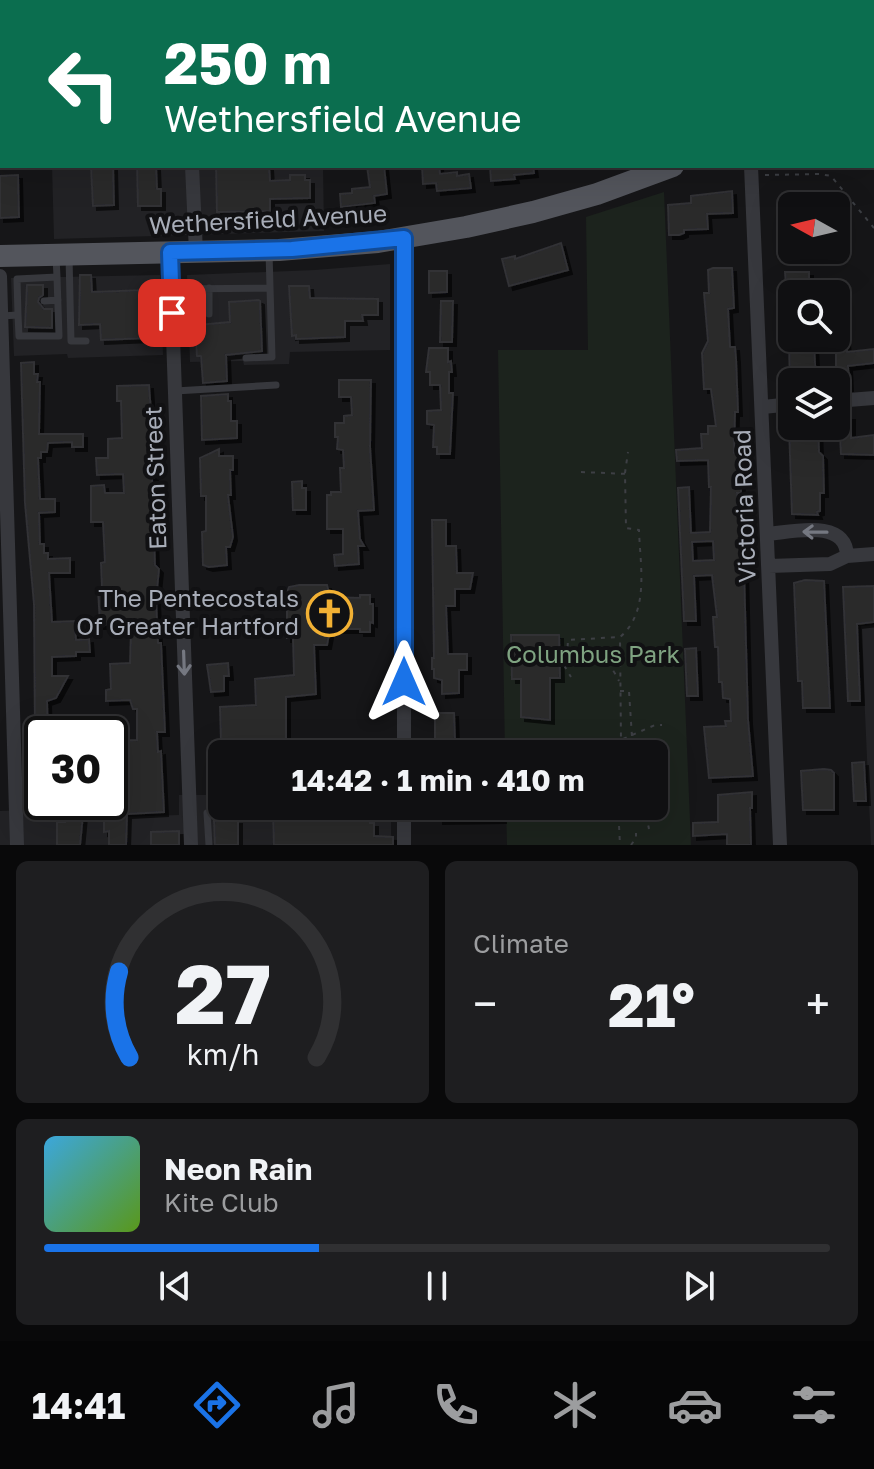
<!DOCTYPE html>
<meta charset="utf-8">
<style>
body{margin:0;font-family:"Golos Text",sans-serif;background:#1e1e20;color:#f1f3f6;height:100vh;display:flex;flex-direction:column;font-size:30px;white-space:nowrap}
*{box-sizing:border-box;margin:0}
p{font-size:26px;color:#9c9d9f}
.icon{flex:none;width:44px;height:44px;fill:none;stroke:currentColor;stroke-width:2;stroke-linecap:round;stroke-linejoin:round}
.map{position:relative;height:845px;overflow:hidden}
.details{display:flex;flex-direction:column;gap:16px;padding:16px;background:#09090a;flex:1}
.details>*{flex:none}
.hud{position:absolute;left:0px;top:0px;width:874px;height:168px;box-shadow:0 8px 32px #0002,0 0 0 2px #303032;background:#0b6e4f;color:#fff;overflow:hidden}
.needle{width:52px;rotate:278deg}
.buttons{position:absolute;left:778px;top:192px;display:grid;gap:16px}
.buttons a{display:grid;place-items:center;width:72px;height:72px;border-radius:12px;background:#101012;box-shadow:0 8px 32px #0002,0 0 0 2px #303032;font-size:40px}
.speed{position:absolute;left:24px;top:716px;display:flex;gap:16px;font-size:40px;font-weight:700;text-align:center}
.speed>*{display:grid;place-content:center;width:104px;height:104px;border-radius:50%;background:#101012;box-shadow:0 8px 32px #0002,0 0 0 2px #303032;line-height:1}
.speed .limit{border:4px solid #111;border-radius:12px;background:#fff;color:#111}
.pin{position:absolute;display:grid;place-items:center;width:68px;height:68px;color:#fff;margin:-34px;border-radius:16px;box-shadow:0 4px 12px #0006}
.me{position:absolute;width:88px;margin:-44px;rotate:0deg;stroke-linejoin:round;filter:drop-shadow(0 0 6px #0008)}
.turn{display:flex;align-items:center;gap:28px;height:168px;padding:0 32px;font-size:36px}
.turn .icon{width:104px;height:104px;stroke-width:2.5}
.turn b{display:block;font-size:56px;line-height:68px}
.big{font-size:60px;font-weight:700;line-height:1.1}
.details .widget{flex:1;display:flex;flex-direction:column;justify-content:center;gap:12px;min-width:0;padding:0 28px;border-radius:12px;background:#1e1e20}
.details .dial{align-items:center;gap:0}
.dial svg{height:208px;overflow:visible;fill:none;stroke:#303032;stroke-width:7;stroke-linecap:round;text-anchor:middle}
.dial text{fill:#f1f3f6;stroke:none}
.song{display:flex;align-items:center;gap:24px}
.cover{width:96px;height:96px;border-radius:12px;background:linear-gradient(135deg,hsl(200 70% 55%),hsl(90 70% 35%))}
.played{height:8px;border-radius:4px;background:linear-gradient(90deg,#1a73e8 35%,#303032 35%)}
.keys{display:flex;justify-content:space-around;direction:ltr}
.heat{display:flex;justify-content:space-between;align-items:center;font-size:44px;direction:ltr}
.details .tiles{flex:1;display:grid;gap:16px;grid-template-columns:1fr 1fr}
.widget:last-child{grid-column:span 2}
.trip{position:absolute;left:208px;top:740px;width:460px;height:80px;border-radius:12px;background:#101012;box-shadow:0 8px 32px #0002,0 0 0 2px #303032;font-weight:700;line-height:80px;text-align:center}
.menu{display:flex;height:128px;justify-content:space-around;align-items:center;background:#060607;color:#9c9d9f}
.menu .icon{width:56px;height:56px}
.menu .active{color:#1a73e8}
.menu b{font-size:36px;color:#f1f3f6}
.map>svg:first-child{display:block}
</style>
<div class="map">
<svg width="874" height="845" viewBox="0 0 874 845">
<defs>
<filter id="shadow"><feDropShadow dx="4" dy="4" stdDeviation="0" flood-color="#0009"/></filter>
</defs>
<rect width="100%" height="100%" fill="#161618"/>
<!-- built -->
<path fill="#222225" d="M0 0H326L2 2 0 128Z
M52 166H323L324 231 54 239Z
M390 264V350L290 352 289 364 244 365 243 361 190 362 187 275 315 270Z
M160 275 163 355 68 358 67 354 14 356 11 278Z
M874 625V845H871L861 626Z
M179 795H222V806L391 808V845H0V811L84 808 85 818 179 815Z"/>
<!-- green -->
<path fill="#1c231d" d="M664 192 691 845H507L506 806H654V754H505L498 350H588L586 217Z"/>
<!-- building -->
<path fill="#29292c" stroke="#303034" stroke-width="2" fill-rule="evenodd" filter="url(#shadow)" d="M91 166H113L114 205 93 206Z
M137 166H156L157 189H161V206H138Z
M216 166H269L270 181 290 180V175H305V180H310V198L270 199V211L217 212Z
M367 166H384L387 194 374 196 375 203 341 207 340 194 352 193V189L370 187Z
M422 166H439L440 174 457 172V176L469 174 471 188 437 191 436 183 423 184Z
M490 166H533L534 173 514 175 515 179 491 181Z
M18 175 19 217 0 218V176Z
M732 191 733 213 707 214 708 229 684 230V233L679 235H669L668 205 691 203V196Z
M561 243 568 270 509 286 502 259 515 256V259Z
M713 268H732L734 308 728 309 730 347H735L736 359 738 412H735L734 453 740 454 741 493H737L738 514H740L741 534 743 533 748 720 753 776 709 778 704 727 726 726 725 721H731L730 699 723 698 722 682H719L718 647H715L713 617H717L712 575 694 576 696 621H684L678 488 689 487 691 533 710 532 711 487H709L708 460 677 461 676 450 702 448 701 434H708V426H716L711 389H704L702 353 708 341 704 293H709L708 270ZM713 541 714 560 693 561 692 542Z
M429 271H447V292L429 293Z
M785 272H809V282L834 281 835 294H792V307H782L781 286H786Z
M80 275H91L92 292 146 290 148 338 101 340 100 324 79 325Z
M27 285H43V295L39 298 38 302 44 309H52V328L25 327Z
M289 286H309L310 298 378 299V315H362L363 321H345V337L296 339V335L292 336Z
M258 300 260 301 262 351 226 355 227 381 203 383 201 356H197L196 339H188V326L230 322 229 302Z
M441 301H453L452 342H440Z
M836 327H845L847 352 874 349V363L848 366 849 387 836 388Z
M814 344 816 382H790L789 345Z
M429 348H448V362L451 361 452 372H449V393H453L450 454H437V447H433L434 425 427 424V411L441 410 440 385H430V372H426Z
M34 362V374H38L37 382H40L39 434H83V447H72V442L48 443 47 452H41V458H38L40 499H55V512L39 513 40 544H44V553H48V559L70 558V573H49L52 622 75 621 76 640 89 639 90 652H76V656L52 657V676H68L56 698 47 701 48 734H35L34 604 25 503 21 363Z
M339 380H371L370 447 374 510 358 511 360 539 364 546H358L359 564 335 566 334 555 343 554V529H327V495H331V492H341L340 468H344L343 450 337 449 338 437H335V423H344V416L352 415 351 397H339Z
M149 385 154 453V478H152L155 565 159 569 156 599 158 643H161L165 732H157L158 752 161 751 164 812 127 814 126 845H109V831L104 832V818L111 817 110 741 137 740V709H133L130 700 106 701V690L111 689 110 664 130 663 131 631 126 630V624L100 625 98 588H102L101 563 105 562 103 522H91V486L104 485 105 493H124L123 474 97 475 96 458H108V439L122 438 121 401H117V386Z
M228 394V401H231V421H237V438L202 440 201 396Z
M839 416H851V438L874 435V455L841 454Z
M789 426H818L819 452 823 456 824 493H820V511L817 512 818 515 792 514Z
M219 449V456H233V470H230L231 495H228L233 537 230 547H226L227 565 209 567 203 565 202 532 206 531V496H201L200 458Z
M302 481V488H306V510H293L292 482Z
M432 520H446V546H456L457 573H473L470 589H455V606H446L448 654H467V670H459V693L442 694V680L434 678V669H432V658H434Z
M805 580 824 581 830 708H803L802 681H798L794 583Z
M299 585H327L330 597 360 598V595H370V604H373V623L370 622V632H360V629H330L327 645H314L316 694 286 697V741L237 743V740L221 741 220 707 256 705 255 679 294 675 293 638H287V593L289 587Z
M874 586V622L857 624 860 701H848L843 587Z
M511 635H559L560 678H550V720L521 717V679H512Z
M696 648 698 696H687L685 649Z
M228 663 229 676H224V691L211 692 207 665Z
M435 713H454L455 739 435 740Z
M864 762 866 801H854L852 763Z
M824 769 831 770 834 773V810H803L801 771Z
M752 792V808H750L751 845H727V834L693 836V823L718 822V795Z
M480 807H502V819L439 820V808Z
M273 811 370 813V823H374V836L393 837V845H274Z
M65 814H83L80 845H57V822H65Z
M238 820V845H215L214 821Z
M179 831V845H151V832Z"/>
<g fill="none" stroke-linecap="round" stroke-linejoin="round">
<!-- path -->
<path stroke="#3d3f44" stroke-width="2" stroke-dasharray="4 6" stroke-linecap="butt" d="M491 2V0
M765 175 820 174 831 176 874 228
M581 472 629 474
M559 657 571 677
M567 657 568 640 620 637C650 612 640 565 639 530L626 528 625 473 628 452
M562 661C586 642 608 657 619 681
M620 691H629L632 737
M623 739 655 725H662
M620 744 631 754
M600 751H615
M617 754 616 746 621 742 620 637
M618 806 620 845
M644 806 649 829
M631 845 636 838V833"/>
<!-- lane -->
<path stroke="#37383d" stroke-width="7" d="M69 257 71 341H86
M209 288V314
M172 289 270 288
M44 301 58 300
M18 315 19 336H59L57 277
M1 316 18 315 17 279 57 277 56 257
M246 358 272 357 269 252
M175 391 276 385
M374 806 385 810H404
M207 813 209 845"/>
<!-- street -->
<path stroke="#37383d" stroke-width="14" d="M88 0 94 2
M192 166 196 252
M751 166 780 845
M404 238V754
M170 252 191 845
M0 276 17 845
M836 401 874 398
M763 407 792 404
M767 534C792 532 846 518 847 556
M769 566 830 564 847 556 874 554
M404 806V845"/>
<!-- secondary -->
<path stroke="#45474d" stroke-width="20" d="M872 77 874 76"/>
<!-- primary -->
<path stroke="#53555c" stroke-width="22" d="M872 120H874
M872 143H874
M0 256 279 250 378 242 466 227 533 212 597 194 673 166"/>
<!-- rail -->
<path stroke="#4a4c52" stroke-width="4" stroke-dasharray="10 8" stroke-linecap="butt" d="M821 0 829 2
M872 13H874"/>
</g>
<!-- one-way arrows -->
<defs><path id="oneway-shaft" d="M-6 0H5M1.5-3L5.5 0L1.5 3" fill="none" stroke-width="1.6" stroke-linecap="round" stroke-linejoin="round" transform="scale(2)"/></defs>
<g stroke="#757881">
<use href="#oneway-shaft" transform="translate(815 532) rotate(-179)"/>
<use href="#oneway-shaft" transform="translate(184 663) rotate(88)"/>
</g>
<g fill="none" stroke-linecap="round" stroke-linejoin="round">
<defs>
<path id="route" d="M172 313 170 252 292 249 404 238V682"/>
</defs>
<!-- route casing -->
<use href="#route" stroke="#114b97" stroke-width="20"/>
<!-- route -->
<use href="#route" stroke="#1a73e8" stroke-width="14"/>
</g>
<!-- icons -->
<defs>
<symbol id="church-ring" viewBox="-11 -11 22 22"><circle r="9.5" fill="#111113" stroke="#f2b134" stroke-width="1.5"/><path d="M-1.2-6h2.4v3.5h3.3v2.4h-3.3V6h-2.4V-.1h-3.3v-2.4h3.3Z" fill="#f2b134"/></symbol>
</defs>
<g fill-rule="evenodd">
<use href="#church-ring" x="304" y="588" width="51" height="51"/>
</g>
<g text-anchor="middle" stroke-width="8" stroke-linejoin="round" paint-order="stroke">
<!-- street labels -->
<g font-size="24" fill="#a8adb8" stroke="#111113">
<text transform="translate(268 220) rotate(-3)" y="8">Wethersfield Avenue</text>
<text transform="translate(156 478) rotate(-92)" y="8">Eaton Street</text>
<text transform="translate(745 506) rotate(-92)" y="8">Victoria Road</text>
</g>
<!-- poi labels -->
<g font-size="24" fill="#a8adb8" stroke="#111113" text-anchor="end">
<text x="299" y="607">The Pentecostals<tspan x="299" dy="28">Of Greater Hartford</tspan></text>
</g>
<!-- park labels -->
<g font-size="24" fill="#7fa381" stroke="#111113">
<text x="593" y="663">Columbus Park</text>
</g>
</g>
</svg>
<div class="buttons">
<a><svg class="needle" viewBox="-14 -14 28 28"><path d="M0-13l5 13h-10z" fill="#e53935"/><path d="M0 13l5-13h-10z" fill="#9c9d9f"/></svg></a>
<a><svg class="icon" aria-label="search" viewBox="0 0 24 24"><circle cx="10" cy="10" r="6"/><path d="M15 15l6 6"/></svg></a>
<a><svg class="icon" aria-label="layers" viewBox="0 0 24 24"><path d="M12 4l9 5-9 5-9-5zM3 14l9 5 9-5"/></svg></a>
</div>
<div class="speed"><div class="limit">30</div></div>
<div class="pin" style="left:172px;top:313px;background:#d93025"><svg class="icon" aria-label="arrive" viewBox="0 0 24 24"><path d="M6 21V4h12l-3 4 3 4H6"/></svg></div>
<svg class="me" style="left:404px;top:682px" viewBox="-20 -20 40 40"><path d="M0-17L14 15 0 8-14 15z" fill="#1a73e8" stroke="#fff" stroke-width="4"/></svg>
<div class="trip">14:42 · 1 min · 410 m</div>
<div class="hud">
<div class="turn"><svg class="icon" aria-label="left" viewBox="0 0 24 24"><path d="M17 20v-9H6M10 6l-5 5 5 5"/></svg><div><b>250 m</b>Wethersfield Avenue</div></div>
</div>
</div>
<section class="details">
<div class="tiles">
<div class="widget dial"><svg viewBox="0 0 100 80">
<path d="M14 69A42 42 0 1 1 86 69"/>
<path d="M14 69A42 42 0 0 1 10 36" stroke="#1a73e8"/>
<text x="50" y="56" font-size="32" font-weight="700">27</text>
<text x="50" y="72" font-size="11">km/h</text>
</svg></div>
<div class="widget"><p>Climate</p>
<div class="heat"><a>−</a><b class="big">21°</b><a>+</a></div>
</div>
<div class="widget">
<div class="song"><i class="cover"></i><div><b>Neon Rain</b><p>Kite Club</p></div></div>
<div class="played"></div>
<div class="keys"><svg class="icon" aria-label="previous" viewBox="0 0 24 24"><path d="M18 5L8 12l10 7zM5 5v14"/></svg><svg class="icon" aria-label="pause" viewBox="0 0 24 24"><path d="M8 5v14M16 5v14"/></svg><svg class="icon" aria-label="next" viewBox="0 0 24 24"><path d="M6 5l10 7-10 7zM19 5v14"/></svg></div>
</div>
</div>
</section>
<nav class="menu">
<b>14:41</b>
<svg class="icon active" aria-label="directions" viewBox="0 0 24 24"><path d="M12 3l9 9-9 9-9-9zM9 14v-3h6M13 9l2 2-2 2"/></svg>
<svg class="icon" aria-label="music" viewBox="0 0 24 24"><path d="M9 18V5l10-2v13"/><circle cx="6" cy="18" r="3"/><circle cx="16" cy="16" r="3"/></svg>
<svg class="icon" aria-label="phone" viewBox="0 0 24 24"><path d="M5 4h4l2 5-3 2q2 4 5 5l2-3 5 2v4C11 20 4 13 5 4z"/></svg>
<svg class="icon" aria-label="climate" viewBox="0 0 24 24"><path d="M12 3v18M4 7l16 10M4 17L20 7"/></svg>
<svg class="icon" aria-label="car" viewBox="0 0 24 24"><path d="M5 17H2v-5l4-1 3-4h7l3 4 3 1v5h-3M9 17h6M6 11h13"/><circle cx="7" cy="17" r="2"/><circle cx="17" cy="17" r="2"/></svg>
<svg class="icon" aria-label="filters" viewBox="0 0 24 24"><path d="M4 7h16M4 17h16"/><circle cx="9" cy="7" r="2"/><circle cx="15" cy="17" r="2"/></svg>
</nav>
